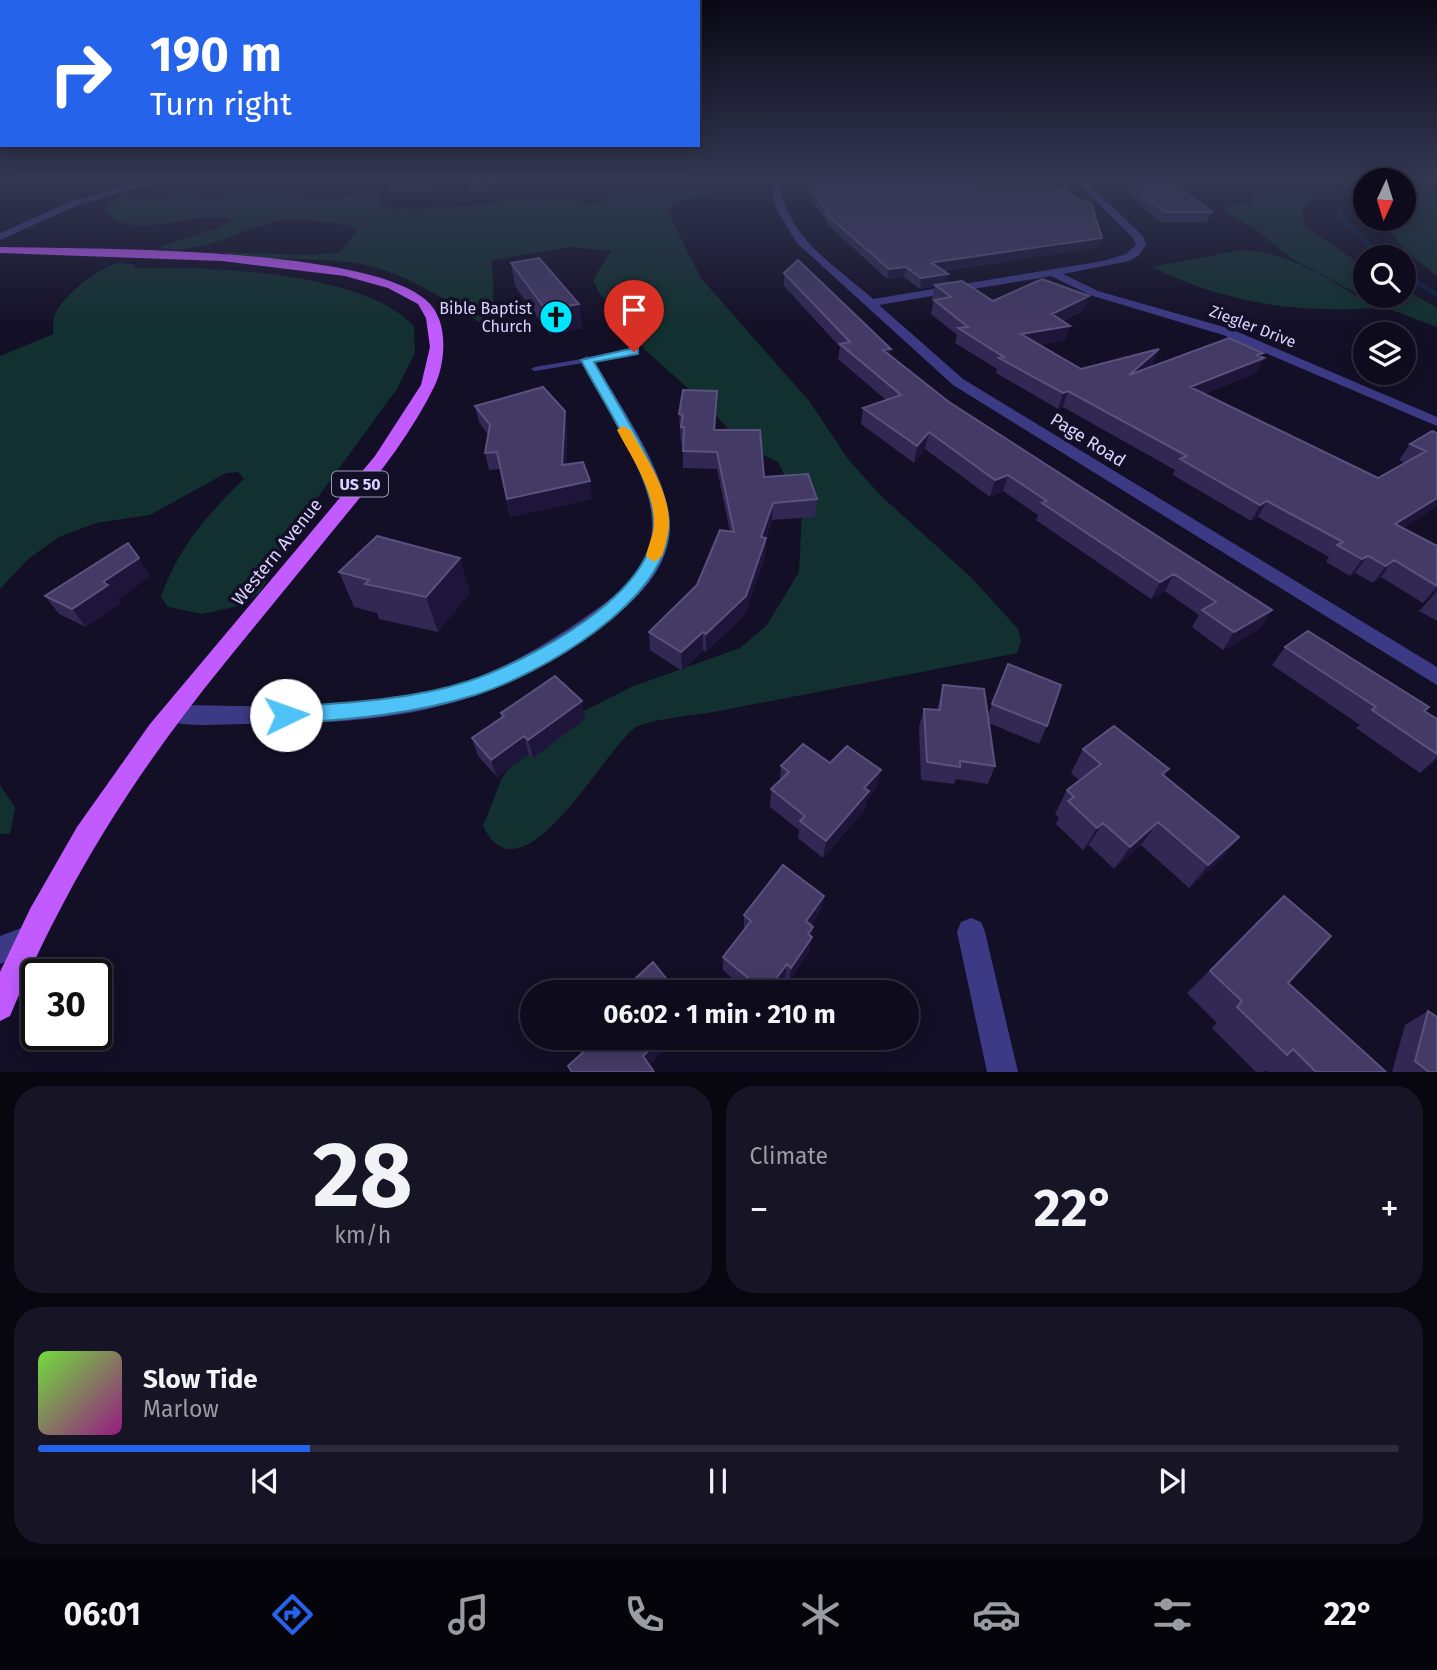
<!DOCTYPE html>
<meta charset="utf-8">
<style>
body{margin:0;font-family:"Fira Sans",sans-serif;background:#171425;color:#f1f3f6;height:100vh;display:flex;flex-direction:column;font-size:26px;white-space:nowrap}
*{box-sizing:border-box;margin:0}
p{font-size:23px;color:#9b9ba3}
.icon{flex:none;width:38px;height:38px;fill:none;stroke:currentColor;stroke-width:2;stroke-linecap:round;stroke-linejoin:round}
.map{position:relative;height:1072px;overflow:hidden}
.details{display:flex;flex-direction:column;gap:14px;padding:14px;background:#08060f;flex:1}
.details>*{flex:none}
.banner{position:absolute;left:0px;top:0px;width:700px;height:147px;box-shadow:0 4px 18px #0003,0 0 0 2px #2e2b3b;background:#2563eb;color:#fff;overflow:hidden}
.needle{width:46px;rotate:184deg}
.tools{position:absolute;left:1353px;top:168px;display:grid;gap:14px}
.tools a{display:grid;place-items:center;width:63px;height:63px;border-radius:50%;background:#0e0b1c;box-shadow:0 4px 18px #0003,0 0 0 2px #2e2b3b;font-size:35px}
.speed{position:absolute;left:21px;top:959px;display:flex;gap:14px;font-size:35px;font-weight:700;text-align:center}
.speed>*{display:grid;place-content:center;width:91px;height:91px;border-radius:50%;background:#0e0b1c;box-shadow:0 4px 18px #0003,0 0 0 2px #2e2b3b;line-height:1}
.speed .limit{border:4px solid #111;border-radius:10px;background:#fff;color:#111}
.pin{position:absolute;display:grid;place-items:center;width:60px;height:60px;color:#fff;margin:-72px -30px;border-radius:50% 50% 50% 0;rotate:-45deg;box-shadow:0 0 7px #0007}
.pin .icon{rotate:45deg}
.me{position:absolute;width:77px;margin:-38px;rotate:87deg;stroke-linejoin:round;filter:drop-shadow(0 0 5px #0008)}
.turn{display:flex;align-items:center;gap:24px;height:147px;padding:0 35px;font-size:32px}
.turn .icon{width:91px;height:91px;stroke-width:2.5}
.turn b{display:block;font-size:49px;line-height:60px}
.big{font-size:52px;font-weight:700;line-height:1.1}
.details .card{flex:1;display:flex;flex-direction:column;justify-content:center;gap:10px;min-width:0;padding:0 24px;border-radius:28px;background:#171425}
.details .dial{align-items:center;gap:0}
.dial b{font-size:91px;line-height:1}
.song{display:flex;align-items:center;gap:21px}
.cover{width:84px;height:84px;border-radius:10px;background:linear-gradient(135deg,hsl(100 70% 55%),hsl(310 70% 35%))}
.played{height:7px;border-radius:4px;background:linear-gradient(90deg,#2563eb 20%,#2e2b3b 20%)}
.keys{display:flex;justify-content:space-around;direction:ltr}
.heat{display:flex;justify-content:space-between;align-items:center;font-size:38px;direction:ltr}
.details .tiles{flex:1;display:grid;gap:14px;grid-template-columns:1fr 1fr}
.card:last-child{grid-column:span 2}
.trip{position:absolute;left:520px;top:980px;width:399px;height:70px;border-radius:35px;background:#0e0b1c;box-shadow:0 4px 18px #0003,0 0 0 2px #2e2b3b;font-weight:700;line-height:70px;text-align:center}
.tabs{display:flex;height:112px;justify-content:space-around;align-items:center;background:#06040b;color:#9b9ba3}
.tabs .icon{width:49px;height:49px}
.tabs .selected{color:#2563eb}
.tabs b{font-size:32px;color:#f1f3f6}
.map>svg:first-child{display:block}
</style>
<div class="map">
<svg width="1437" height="1072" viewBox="0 0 1437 1072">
<rect width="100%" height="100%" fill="#130f26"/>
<!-- green -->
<path fill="#12302f" d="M254 179H280L287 190 323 198 371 191 377 193 381 204 399 209 486 205 525 194 560 196 589 205 606 202 610 188 598 179H679C685 189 701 186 711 195 696 198 675 198 668 213L701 278 809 401 848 459 881 496 973 579 1018 629 1021 641 1017 653C917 673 818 692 719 711 703 714 647 720 636 727 605 747 522 908 483 826L502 778 512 765 572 717 631 687 740 648 767 625 799 572 802 511 778 462 742 445 709 407 644 349 627 320 600 294 593 280 611 251 570 247 492 260 494 314 489 322 481 323C434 293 397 266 339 261 313 258 240 260 221 252L308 255 339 253 356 233V228L349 225C327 223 304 218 282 221 242 226 200 257 159 248 177 238 224 231 234 218 224 218 212 217 202 218 177 220 119 238 104 209L122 194 151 196 193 191 200 196C221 195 242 195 254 179Z
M1256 179H1321L1312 184V196L1302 212 1305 227 1365 267V296H1404V289L1437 308V327L1376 304 1291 258 1254 228 1227 213 1224 209 1227 205 1251 204V185Z
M1420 179H1437V276L1404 250 1392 233 1395 219H1404V207L1412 198Z
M1236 251C1287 247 1335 285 1378 308 1295 313 1228 304 1152 267Z
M119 263 132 264 136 268C206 266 364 271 414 326L415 353 397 389 310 508 260 592 243 605 202 614 168 607 161 597C178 547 207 515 244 479L238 472 226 473 150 515 96 523 59 537 28 559 0 589V356L53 334C53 329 53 322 54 317 60 297 100 266 119 263Z
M0 785 15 807 10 834H0Z"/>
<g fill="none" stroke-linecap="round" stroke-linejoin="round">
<!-- stream-far1 -->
<path stroke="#0a1f44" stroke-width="4.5" d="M1350 179 1341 194 1339 216 1381 257
M1404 274 1411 279"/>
<!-- stream -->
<path stroke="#0a1f44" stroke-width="5" d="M1409 277 1437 295"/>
<!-- lane -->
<path fill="#3d3a85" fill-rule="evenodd" d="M634 350 638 352 637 354 535 371 531 369 535 367Z"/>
<!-- street -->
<path fill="#3d3a85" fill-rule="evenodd" d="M155 179H169L78 205 0 240V233L72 201Z
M773 179H781C781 234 836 266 873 299L1103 261 1126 254 1136 245 1134 239 1074 179H1083L1143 236 1146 245 1138 256 1129 261 1063 274 1098 291 1231 329 1437 417V426L1223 335 1090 295 1051 276 879 305 963 379 1437 667V685L953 385 797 243 778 212 773 197Z
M587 356 594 360C619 406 677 483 669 538 663 577 630 606 599 627 567 650 535 671 499 686 420 721 329 724 244 724 220 724 188 728 165 720L162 714 165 708 173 705C273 706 382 713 478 677 517 662 554 639 588 615 620 594 653 565 652 524 652 471 605 406 580 360Z
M971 918 981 922 985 932 1018 1072H987L957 932 961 922Z
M27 926 37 930 41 940 37 950 0 964V936Z"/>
<!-- primary -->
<path fill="#c25bff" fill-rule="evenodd" d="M0 247C89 249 364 246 426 300 449 319 446 361 435 385 409 439 368 488 331 533 295 577 260 620 224 664 133 776 66 883 10 1016L0 1021V972L30 909 77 827 150 724 375 456 421 385 430 347 426 318 418 304 388 288 345 276 222 261 0 253Z"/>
</g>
<!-- wall -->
<path fill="#312854" d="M303 179H353L355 184H305Z
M388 179H438L433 191 389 193 386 182Z
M503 179V190L469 192 467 184Z
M808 179H1053L1051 185 977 186 1099 247 943 271 946 283 993 301 1084 310 1063 321 1070 326 1065 340 1039 345 1081 369 1153 364 1147 369 1263 353 1261 357 1264 358 1256 373 1204 394 1378 478 1405 463 1399 460 1410 444 1437 433V506L1403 528 1437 546V590L1423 603 1381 577 1373 583 1355 573 1350 576 1326 562 1329 557 1281 530 1258 517 1251 521 1173 475 1175 470 1063 407 1058 409 996 373 997 369 955 343 957 335 931 314 934 300 932 299 935 286 920 289 904 277 887 279 826 223V219L819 212 808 191Z
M1110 179H1168L1212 212 1207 222H1160Z
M511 263 579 304 582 328 550 335 515 286Z
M784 273 891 349 890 355 949 402 1261 628 1223 650 1192 627 1199 615 1165 591 1151 599 1036 520 1038 515 1003 491 990 497 925 449 914 463 861 424 863 408 886 400 838 359 840 347 784 286Z
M717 391 715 430 764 477 817 499 815 517 772 520 766 538 765 556 745 614 706 652 703 650 682 671 650 650 649 632 697 585 730 532 717 469 683 468V444L681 443 679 414Z
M475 406 567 427 566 465 592 499 510 517 500 469 489 470 485 453 488 435 479 422Z
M339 572 470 592 438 632 379 619 377 613 354 607Z
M150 576 118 599 121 603 86 627 59 614 45 596Z
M1437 591V621L1419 611Z
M1285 647 1429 707 1425 712 1437 719V759L1420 773 1356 728 1360 725 1272 665Z
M1008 664 1047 726 1039 744 989 723 995 766 988 784 956 779 954 784 921 780 919 727 924 709 937 710 943 685 988 715Z
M501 713 585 719 533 758 529 754 497 777 478 756 472 738 502 717Z
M1083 749 1169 769 1164 776 1239 837 1220 860 1189 888 1141 845 1114 869 1089 845 1083 850 1056 824 1059 818 1055 814 1067 790 1080 781 1071 773Z
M830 763 877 788 867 799 865 809 823 858 798 838 799 830 770 807 771 789 780 781 781 766Z
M824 896 821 910 811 925 813 927 809 951 789 981 785 978 774 992H748L723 970V957L744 930V915Z
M1284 896 1288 983 1386 1072H1267L1266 1070 1264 1072H1256L1212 1028 1217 1023 1187 993Z
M1428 1011 1437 1072H1392L1405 1025Z"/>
<!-- shaded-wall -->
<path fill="#1d163a" d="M431 179H438L433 191 431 180Z
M976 179H979L978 185 972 189 974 180Z
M1102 238 1099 247 933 272 932 263Z
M906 267 904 277 887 279 889 269Z
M948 274 946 284 920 289 921 278Z
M1089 296 1084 310 1048 328 1052 314Z
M579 304 582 328 550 335 546 310Z
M1070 326 1065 340 1017 349 1021 334Z
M891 349 889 363 883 350Z
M1159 349 1153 364 1124 391 1129 375Z
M1263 353 1259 360 1264 358 1256 373 1183 402 1190 387Z
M717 391V407L714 447V430Z
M1068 391 1063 407 1058 409 1063 393Z
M565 411 567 427 565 483 562 465Z
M929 432 925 449 914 463 917 446Z
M1008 475 1003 491 990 497 995 480Z
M590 481 592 499 510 517 507 499Z
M1437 498V506L1383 541 1395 524Z
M1267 501 1258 517 1251 521 1260 505Z
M773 503 772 520 766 538 765 556 745 614 706 652V634L761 537Z
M1368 556 1355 573 1350 576 1362 559Z
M139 558 150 576 118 599 121 603 86 627 72 609 103 582Z
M460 558 470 592 438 632 426 597Z
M1394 560 1381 577 1373 583 1386 566Z
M1174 574 1165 591 1151 599 1160 582Z
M1437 586V590L1423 603Z
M1272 610 1261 628 1223 650 1234 632Z
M703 632V650L682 671 681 652Z
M582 701 585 719 533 758 528 740Z
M524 736 529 754 497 777 491 760Z
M1437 757V759L1420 773Z
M881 770 877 788 867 799 865 809 823 858 826 841 864 788Z
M1158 822 1141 845 1114 869 1130 847Z
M1103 823 1089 845 1083 850 1097 828Z
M1239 837 1220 860 1189 888 1208 865Z
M824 896 821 910 803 936 806 921Z
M813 927 809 951 789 981 791 968 808 934Z
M787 964 785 978 774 992H766Z
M661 1038H676L646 1069 643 1056Z"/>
<!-- building -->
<path fill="#433a66" stroke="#5a527e" stroke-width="2" d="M388 179H431V180L386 182Z
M468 179H502V182L467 184Z
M809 179H976L974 180V184L980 188H1065L1076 199 1091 203 1102 238 935 262 932 263 948 274 921 278 906 267 889 269 826 214H830L820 203 809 182Z
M1124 179H1168L1212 212H1164Z
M539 258 579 304 546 310 511 263Z
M798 260 891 349 883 350 949 402 1272 610 1234 632 1202 610 1216 602 1174 574 1160 582 1042 503 1047 501 1008 475 995 480 929 432 917 446 863 408 901 395 840 344 850 342 784 273Z
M1042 279 1089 296 1052 314 1070 326 1021 334 1081 369 1159 349 1129 375 1229 338 1263 353 1257 355 1264 358 1190 387 1378 478 1426 451 1410 444 1432 431 1437 433V498L1395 524 1437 546V586L1394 560 1386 566 1368 556 1362 559 1337 545 1343 542 1291 514 1267 501 1260 505 1180 459 1187 456 1068 391 1063 393 999 358 1004 357 958 328 968 327 934 300 951 297 935 285 962 281 993 301Z
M543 387 565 411 562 465 583 462 590 481 507 499 497 452 485 453 490 425 475 406Z
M683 390 717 391 714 430H760L764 477 808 474 817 499 773 503 761 537 766 538 746 596 706 634 703 632 681 652 649 632 697 585 720 530 734 532 717 452 683 451 684 427H681L683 415 679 414Z
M377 536 460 558 426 597 365 584 369 580 339 572Z
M128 543 139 558 103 582 108 585 72 609 45 596Z
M1308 631 1429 707 1424 711 1437 719V754L1372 710 1376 707 1285 647Z
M1008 664 1061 685 1047 726 992 704Z
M555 676 582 701 528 740 524 736 491 760 472 738 504 716 501 713Z
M943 685 984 689 995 766 960 761V767L927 762 924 709 940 710Z
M1114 726 1169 769 1162 774 1239 837 1208 865 1158 822 1130 847 1103 823 1097 828 1068 801 1074 797 1067 790 1101 764 1083 749Z
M803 744 830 763 847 746 881 770 864 788 869 791 826 841 800 821 805 816 771 789 789 772 781 766Z
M783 865 824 896 806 921 813 927 808 934 812 937 791 968 787 964 766 992H765L723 957 751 921 744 915Z
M1284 896 1331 936 1288 983 1386 1072H1316L1293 1049 1287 1055 1237 1007 1242 1001 1210 971Z
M653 962 677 992H621Z
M1428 1011 1437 1017V1072H1429L1415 1061Z
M599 1038H661L643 1056 654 1072H572L568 1066Z"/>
<!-- sky -->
<linearGradient id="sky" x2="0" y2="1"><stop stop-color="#0a0815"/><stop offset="0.54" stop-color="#333752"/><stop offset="1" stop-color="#333752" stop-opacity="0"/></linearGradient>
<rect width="1437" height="329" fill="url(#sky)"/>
<!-- route -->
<path fill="#4fc3f7" stroke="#337fa1" stroke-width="2" d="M634 348 638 349V354L594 362C616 403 669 481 669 525 669 601 539 675 475 695 413 714 350 720 286 723L279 721 276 715 279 709 286 707C347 703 411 700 469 681 528 661 655 595 654 523 653 477 603 402 581 360Z"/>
<!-- slow -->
<path fill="#f59e0b" d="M623 426 630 430C646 458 669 489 669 523 669 534 665 546 662 556L654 562 646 556C648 546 654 534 654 523 654 490 632 458 617 430Z"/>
<!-- icons -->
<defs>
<symbol id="church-disc" viewBox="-11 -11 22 22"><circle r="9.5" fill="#00e5ff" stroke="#130f26"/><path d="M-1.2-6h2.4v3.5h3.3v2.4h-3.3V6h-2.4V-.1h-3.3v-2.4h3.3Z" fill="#111"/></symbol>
</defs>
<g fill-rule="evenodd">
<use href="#church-disc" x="537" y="298" width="38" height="38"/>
</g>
<g text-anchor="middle" stroke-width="7" stroke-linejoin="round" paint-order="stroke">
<!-- far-poi labels -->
<g font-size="16" fill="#d9d4ff" stroke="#130f26" text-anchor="end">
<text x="532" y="314">Bible Baptist<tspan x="532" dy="18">Church</tspan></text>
</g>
<!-- far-street labels -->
<g font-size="16" fill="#d9d4ff" stroke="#130f26">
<text transform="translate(1253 326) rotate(21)" y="6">Ziegler Drive</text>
</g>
<!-- shield labels -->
<rect fill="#130f26" stroke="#9e99be" stroke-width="2" x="332" y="471.5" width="56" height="25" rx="5"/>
<g font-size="16" font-weight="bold" fill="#d9d4ff">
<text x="360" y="490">US 50</text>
</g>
<!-- street labels -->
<g font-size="18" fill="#d9d4ff" stroke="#130f26">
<text transform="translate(1088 440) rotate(32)" y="6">Page Road</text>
<text transform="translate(277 552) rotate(-51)" y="6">Western Avenue</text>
</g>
</g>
</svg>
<div class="tools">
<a><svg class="needle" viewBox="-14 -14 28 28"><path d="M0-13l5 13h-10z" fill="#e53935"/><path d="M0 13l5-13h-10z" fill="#9b9ba3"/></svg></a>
<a><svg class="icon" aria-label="search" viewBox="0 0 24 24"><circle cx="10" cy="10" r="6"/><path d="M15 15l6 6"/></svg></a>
<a><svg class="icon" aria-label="layers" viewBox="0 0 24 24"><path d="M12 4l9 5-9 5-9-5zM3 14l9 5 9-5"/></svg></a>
</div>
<div class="speed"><div class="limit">30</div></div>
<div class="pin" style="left:634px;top:352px;background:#d93025"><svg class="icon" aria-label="arrive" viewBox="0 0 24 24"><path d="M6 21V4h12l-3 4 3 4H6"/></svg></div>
<svg class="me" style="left:286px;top:715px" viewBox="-20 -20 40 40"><circle r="19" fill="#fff"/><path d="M0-13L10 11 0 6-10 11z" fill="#4fc3f7"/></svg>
<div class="trip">06:02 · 1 min · 210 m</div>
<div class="banner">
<div class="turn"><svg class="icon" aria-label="right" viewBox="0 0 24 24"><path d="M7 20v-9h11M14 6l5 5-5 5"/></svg><div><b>190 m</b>Turn right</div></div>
</div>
</div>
<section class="details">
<div class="tiles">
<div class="card dial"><b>28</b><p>km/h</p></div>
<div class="card"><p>Climate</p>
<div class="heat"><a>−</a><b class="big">22°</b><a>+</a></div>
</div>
<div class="card">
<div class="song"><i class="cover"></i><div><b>Slow Tide</b><p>Marlow</p></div></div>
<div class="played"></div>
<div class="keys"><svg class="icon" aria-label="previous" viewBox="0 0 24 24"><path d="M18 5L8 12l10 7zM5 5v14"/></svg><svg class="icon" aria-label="pause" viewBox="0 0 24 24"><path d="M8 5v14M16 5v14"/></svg><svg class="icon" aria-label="next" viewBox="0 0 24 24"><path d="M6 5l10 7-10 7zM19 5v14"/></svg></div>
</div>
</div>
</section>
<nav class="tabs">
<b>06:01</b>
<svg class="icon selected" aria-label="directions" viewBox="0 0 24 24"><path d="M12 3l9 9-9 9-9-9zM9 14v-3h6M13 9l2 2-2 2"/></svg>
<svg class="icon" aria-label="music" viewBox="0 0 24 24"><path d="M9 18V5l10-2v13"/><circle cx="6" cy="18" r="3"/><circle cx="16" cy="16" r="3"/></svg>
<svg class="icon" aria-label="phone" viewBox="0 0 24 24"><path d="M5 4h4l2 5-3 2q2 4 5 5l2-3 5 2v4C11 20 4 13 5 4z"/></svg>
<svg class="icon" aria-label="climate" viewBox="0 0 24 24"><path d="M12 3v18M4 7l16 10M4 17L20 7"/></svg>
<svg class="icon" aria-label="car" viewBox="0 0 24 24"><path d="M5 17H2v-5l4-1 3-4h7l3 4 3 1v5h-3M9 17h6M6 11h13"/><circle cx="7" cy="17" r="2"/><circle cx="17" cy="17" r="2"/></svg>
<svg class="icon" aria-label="filters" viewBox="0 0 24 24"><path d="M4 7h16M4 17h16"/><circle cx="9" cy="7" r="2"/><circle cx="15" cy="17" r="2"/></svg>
<b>22°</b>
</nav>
